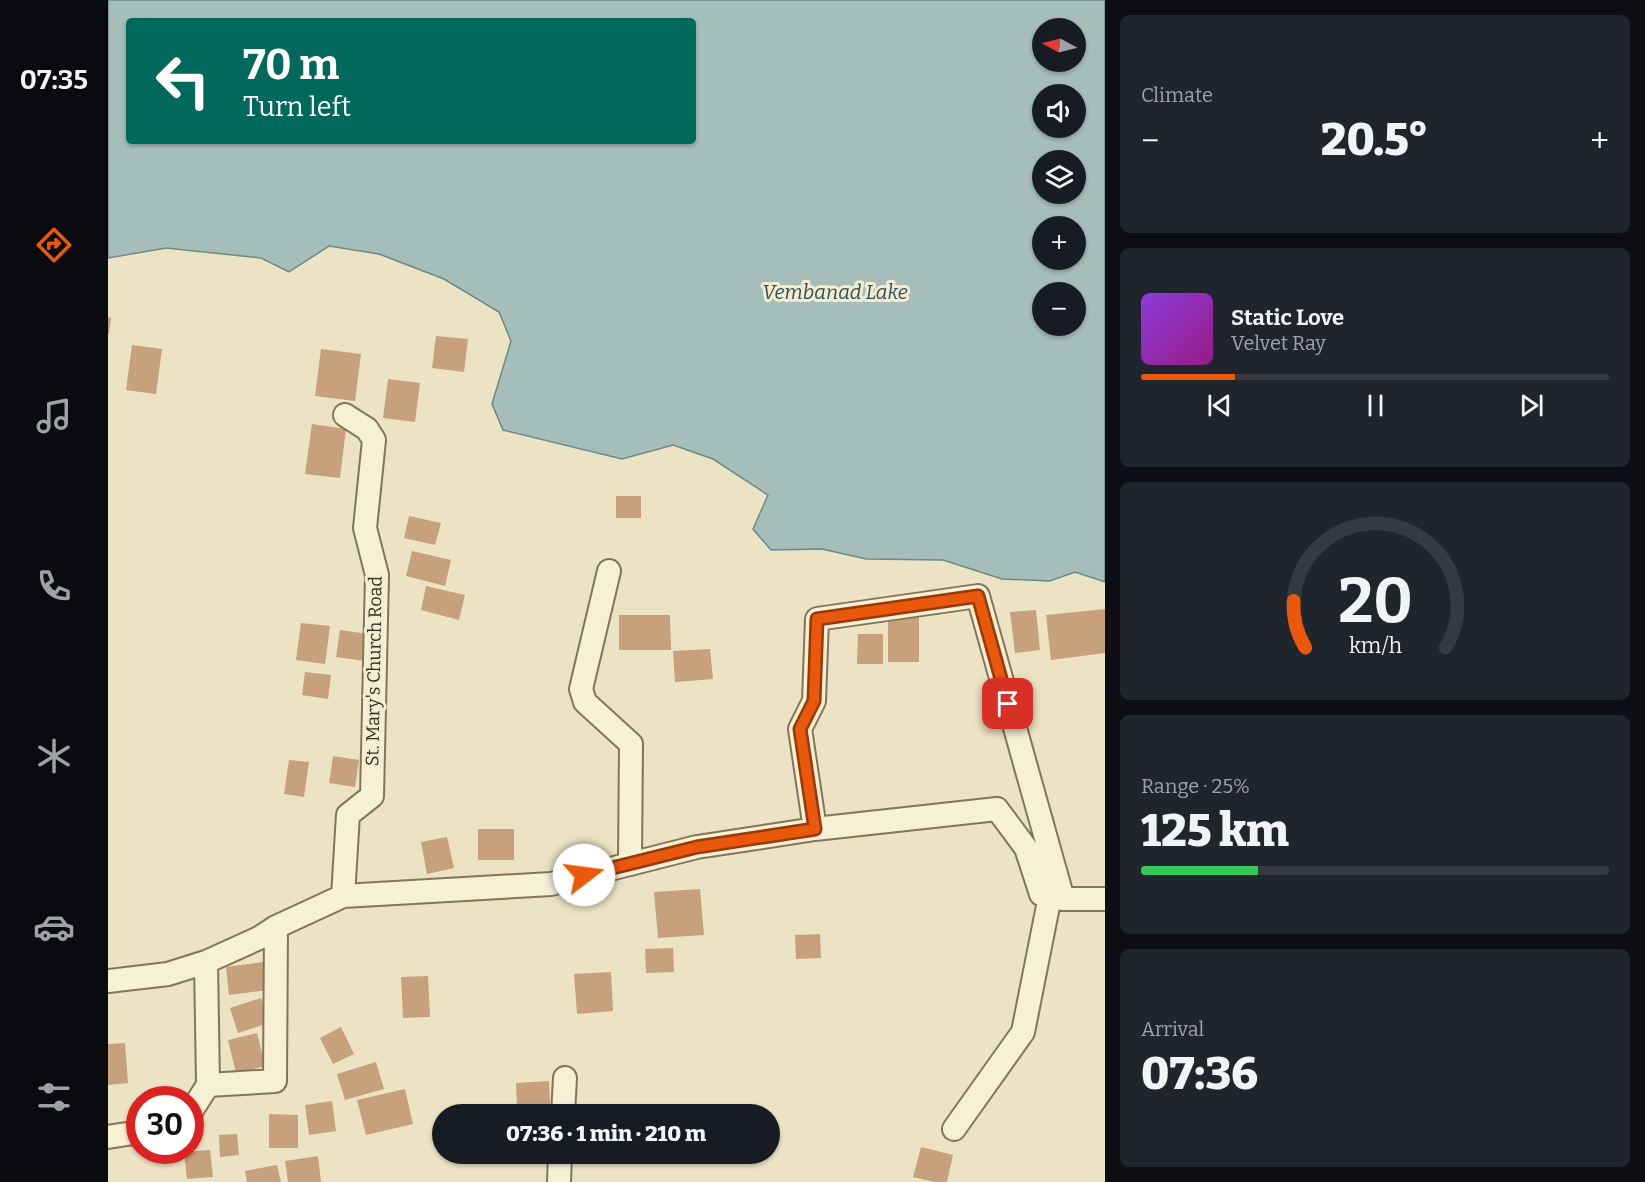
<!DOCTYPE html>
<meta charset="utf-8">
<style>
body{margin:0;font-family:Bitter,serif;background:#20242c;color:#f1f3f6;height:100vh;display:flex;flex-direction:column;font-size:22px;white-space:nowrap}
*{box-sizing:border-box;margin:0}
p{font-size:20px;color:#9ea1a6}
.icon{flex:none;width:33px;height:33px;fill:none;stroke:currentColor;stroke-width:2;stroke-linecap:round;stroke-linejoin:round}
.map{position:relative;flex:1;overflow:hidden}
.drawer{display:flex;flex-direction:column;gap:15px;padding:15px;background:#0d0f14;width:540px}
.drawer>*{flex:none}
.top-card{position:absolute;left:18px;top:18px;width:570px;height:126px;border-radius:6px;box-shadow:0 2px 4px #0004;background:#00695c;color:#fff;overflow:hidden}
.needle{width:39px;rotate:277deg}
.tools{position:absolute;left:924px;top:18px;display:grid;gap:12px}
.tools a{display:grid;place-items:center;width:54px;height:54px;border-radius:50%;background:#171b24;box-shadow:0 2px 4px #0004;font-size:30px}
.speed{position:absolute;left:18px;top:1086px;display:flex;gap:12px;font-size:30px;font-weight:700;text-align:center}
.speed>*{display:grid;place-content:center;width:78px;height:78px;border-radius:50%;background:#171b24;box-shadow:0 2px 4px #0004;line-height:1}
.speed .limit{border:9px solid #d22;background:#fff;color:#111}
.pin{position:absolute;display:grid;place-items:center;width:51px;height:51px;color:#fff;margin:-26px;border-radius:12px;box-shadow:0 3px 9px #0006}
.me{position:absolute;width:66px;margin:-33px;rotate:75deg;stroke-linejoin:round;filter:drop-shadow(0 0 4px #0008)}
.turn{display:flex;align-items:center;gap:21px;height:126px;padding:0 18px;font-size:27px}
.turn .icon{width:78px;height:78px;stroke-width:2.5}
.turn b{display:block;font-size:42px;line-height:51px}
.big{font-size:45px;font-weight:800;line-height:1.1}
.drawer .widget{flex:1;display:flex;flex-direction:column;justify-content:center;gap:9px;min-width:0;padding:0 21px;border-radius:9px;background:#20242c}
.drawer .dial{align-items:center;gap:0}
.dial svg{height:156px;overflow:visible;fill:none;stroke:#363941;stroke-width:7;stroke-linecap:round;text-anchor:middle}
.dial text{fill:#f1f3f6;stroke:none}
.song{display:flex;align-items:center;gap:18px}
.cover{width:72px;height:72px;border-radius:9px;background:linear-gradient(135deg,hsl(270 70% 55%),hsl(310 70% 35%))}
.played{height:6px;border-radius:3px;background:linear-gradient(90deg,#ea580c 20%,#363941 20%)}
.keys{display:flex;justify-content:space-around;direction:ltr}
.heat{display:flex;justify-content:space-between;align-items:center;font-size:33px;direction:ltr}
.charge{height:9px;border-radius:4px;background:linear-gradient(90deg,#34c759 25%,#363941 0)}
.trip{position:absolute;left:324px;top:1104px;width:348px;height:60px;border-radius:30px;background:#171b24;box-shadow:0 2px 4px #0004;font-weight:800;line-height:60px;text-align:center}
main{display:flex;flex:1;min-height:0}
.dock{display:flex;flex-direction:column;width:108px;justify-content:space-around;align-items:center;background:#090b0e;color:#9ea1a6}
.dock .icon{width:42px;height:42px}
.dock .current{color:#ea580c}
.dock b{font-size:27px;color:#f1f3f6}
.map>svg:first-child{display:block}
</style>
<main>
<nav class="dock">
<b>07:35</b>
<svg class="icon current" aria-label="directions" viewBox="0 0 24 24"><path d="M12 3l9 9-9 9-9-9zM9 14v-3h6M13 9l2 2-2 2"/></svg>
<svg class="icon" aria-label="music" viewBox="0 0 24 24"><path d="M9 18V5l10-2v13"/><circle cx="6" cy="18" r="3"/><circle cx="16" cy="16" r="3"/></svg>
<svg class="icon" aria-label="phone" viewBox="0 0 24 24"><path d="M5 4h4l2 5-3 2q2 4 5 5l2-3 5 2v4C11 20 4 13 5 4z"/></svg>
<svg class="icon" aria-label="climate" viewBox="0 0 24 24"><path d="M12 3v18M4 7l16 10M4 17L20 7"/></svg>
<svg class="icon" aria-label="car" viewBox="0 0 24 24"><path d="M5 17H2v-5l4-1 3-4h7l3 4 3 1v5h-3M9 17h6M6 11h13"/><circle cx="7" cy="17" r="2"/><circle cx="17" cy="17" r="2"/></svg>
<svg class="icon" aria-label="filters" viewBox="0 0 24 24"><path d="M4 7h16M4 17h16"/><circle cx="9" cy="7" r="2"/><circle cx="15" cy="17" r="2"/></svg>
</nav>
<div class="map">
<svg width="997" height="1182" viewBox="0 0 997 1182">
<rect width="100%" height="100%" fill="#ebe3c3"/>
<!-- water -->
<path fill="#a5beb9" stroke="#6c8b86" stroke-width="1.5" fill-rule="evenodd" d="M0 0H997V582L967 572 942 581 894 579 835 560 758 559 714 549 663 550 645 529 660 495 605 459 565 445 514 459 395 430 384 404 403 341 391 312 336 279 271 254 221 246 181 272 153 258 58 248 0 258ZM21 21H585V141H21ZM934 28H968V62H934ZM934 94H968V128H934ZM934 160H968V194H934ZM934 226H968V260H934ZM934 292H968V326H934Z"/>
<!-- building -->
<path fill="#c7a17b" d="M0 317 3 318 1 334H0Z
M328 336 360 339 356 372 324 368Z
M24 345 54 349 48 394 18 390Z
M213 349 253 354 247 401 207 396Z
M280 379 312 383 307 422 275 418Z
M204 424 238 429 232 478 197 474Z
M508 496H533V518H508Z
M301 516 333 523 327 545 296 538Z
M304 551 343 560 337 586 298 576Z
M318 586 357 595 351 620 313 610Z
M997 609V653L943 660 938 615Z
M928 610 932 650 907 653 902 612Z
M511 615H562L563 650H511Z
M780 617H811V662H780Z
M193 623 222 626 217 664 188 660Z
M232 630 260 634 257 661 228 657Z
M750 634H775V664H749Z
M602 649 605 679 567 682 565 651Z
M197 672 223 675 220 699 194 695Z
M225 756 251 760 247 787 221 783Z
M181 760 201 762 196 797 176 794Z
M370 829H406V860H370Z
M339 837 346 868 319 874 313 842Z
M592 889 596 935 550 938 546 892Z
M712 934 713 958 688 959 687 935Z
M565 948 566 972 538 973 537 949Z
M156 962 159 990 121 995 118 967Z
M503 972 505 1011 469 1014 466 974Z
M320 976 322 1017 295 1018 293 977Z
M153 998 161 1023 130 1033 122 1008Z
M233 1027 246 1054 225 1064 212 1038Z
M149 1033 157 1066 128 1073 120 1040Z
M17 1043 20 1083 0 1085V1044Z
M268 1062 276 1089 237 1100 229 1074Z
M441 1081 442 1104 409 1106 408 1083Z
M297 1089 305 1124 258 1135 249 1100Z
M224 1101 228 1131 201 1135 197 1105Z
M161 1114 190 1115V1148H161Z
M129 1134 131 1155 112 1157 111 1135Z
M813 1147 845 1155 839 1182H827L805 1177Z
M102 1150 105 1177 79 1179 76 1152Z
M210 1156 213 1182H180L177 1161Z
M169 1165 173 1182H139L137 1171Z"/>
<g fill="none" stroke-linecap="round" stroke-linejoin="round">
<defs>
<path id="minor" d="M501 571 473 689 477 702 523 744 522 862
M707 829 692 729 706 701 709 619 870 596 955 899
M235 896 240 815 264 796 269 575 257 528 266 440 259 429 237 415
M0 981 60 974 98 962 151 938 168 927 235 896 443 884 589 847 707 829 889 809 918 848 933 894 955 899H997
M100 1085 167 1081 168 927
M82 1113 100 1085 98 962
M455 1114 457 1078
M846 1129 915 1032 942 896
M0 1137 32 1132
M451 1182 452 1154"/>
</defs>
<!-- minor casing -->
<use href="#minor" stroke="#84745b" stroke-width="26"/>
<!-- minor -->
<use href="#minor" stroke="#f6f0d5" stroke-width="22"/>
</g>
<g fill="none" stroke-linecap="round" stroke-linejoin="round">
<defs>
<path id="route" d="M476 875 589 847 707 829 692 729 706 701 709 619 870 596 900 704"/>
</defs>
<!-- route casing -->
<use href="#route" stroke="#983908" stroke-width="15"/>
<!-- route -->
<use href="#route" stroke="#ea580c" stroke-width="10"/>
</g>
<g text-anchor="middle" stroke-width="6" stroke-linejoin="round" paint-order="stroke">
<!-- street labels -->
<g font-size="18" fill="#352b1e" stroke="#f3ecd2">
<text transform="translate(266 671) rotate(-89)" y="6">St. Mary's Church Road</text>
</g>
<!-- water labels -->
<g font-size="20" font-style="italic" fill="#2e5254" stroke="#f3ecd2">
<text x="727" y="299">Vembanad Lake</text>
</g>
</g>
</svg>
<div class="tools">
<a><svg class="needle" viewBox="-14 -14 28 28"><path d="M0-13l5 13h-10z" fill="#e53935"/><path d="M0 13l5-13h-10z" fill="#9ea1a6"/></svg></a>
<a><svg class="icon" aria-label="sound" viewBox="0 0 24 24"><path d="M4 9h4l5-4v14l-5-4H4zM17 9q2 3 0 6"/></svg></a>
<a><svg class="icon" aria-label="layers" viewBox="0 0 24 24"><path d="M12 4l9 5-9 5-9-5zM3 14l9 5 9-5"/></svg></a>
<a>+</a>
<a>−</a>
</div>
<div class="speed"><div class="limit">30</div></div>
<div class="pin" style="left:900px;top:704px;background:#d93025"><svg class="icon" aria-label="arrive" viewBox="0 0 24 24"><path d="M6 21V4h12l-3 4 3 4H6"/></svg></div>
<svg class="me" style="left:476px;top:875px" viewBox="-20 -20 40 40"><circle r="19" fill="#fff"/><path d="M0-13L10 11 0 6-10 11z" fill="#ea580c"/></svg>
<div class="trip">07:36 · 1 min · 210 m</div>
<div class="top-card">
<div class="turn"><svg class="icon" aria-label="left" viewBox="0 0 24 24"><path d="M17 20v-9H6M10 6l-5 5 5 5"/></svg><div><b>70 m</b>Turn left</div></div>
</div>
</div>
<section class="drawer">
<div class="widget"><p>Climate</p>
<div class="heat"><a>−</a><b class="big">20.5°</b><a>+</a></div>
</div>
<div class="widget">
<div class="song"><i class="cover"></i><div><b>Static Love</b><p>Velvet Ray</p></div></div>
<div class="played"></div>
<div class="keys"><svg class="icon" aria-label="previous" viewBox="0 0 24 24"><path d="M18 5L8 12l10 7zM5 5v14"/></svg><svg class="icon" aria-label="pause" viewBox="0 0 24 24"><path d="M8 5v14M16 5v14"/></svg><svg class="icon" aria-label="next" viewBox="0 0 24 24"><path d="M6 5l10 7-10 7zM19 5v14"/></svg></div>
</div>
<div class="widget dial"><svg viewBox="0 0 100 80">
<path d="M14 69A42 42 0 1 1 86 69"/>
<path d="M14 69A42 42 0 0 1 8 45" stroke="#ea580c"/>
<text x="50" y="56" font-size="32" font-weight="700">20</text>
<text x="50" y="72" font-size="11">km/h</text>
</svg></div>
<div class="widget"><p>Range · 25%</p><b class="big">125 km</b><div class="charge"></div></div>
<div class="widget"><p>Arrival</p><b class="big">07:36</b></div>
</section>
</main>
